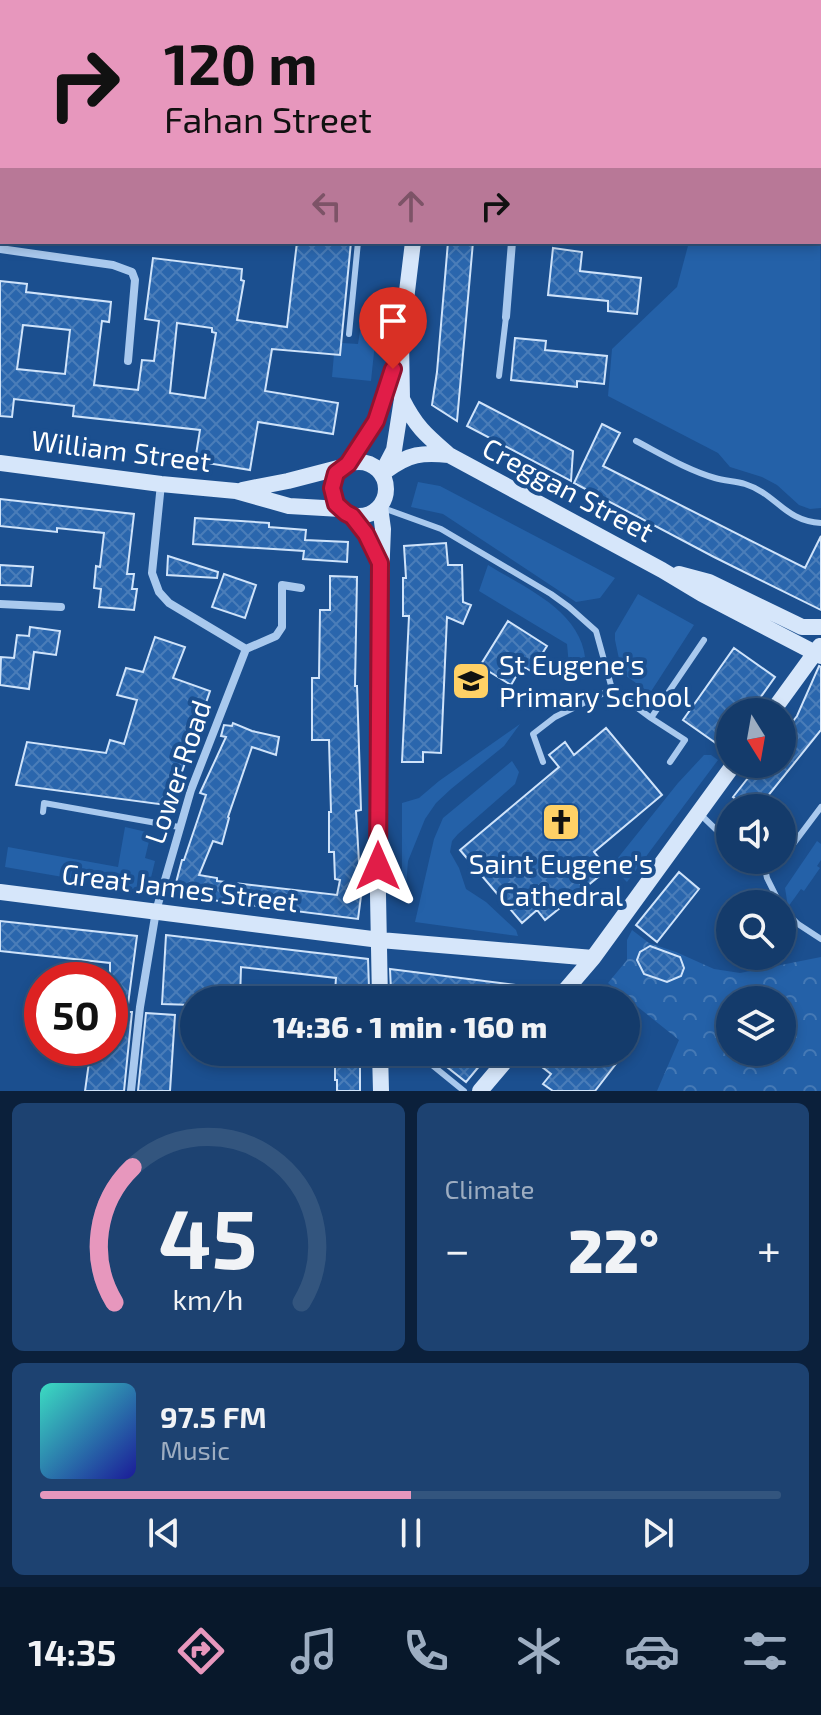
<!DOCTYPE html>
<meta charset="utf-8">
<style>
body{margin:0;font-family:"Exo 2",sans-serif;background:#1d4271;color:#f1f3f6;height:100vh;display:flex;flex-direction:column;font-size:30px;white-space:nowrap}
*{box-sizing:border-box;margin:0}
p{font-size:26px;color:#9dadc1}
.icon{flex:none;width:44px;height:44px;fill:none;stroke:currentColor;stroke-width:2;stroke-linecap:round;stroke-linejoin:round}
.map{position:relative;height:1091px;overflow:hidden}
.details{display:flex;flex-direction:column;gap:12px;padding:12px;background:#0b203b;flex:1}
.details>*{flex:none}
.top-card{position:absolute;left:0px;top:0px;width:822px;height:244px;box-shadow:0 4px 12px #0003,0 0 0 2px #33557e;background:#e797bd;color:#111;overflow:hidden}
.needle{width:52px;rotate:169deg}
.tools{position:absolute;left:716px;top:698px;display:grid;gap:16px}
.tools a{display:grid;place-items:center;width:80px;height:80px;border-radius:50%;background:#143b6b;box-shadow:0 4px 12px #0003,0 0 0 2px #33557e;font-size:40px}
.speed{position:absolute;left:24px;top:962px;display:flex;gap:16px;font-size:40px;font-weight:700;text-align:center}
.speed>*{display:grid;place-content:center;width:104px;height:104px;border-radius:50%;background:#143b6b;box-shadow:0 4px 12px #0003,0 0 0 2px #33557e;line-height:1}
.speed .limit{border:12px solid #d22;background:#fff;color:#111}
.pin{position:absolute;display:grid;place-items:center;width:68px;height:68px;color:#fff;margin:-82px -34px;border-radius:50% 50% 50% 0;rotate:-45deg;box-shadow:0 0 8px #0007}
.pin .icon{rotate:45deg}
.me{position:absolute;width:88px;margin:-44px;rotate:0deg;stroke-linejoin:round;filter:drop-shadow(0 0 6px #0008)}
.turn{display:flex;align-items:center;gap:28px;height:168px;padding:0 32px;font-size:36px}
.turn .icon{width:104px;height:104px;stroke-width:2.5}
.turn b{display:block;font-size:56px;line-height:68px}
.lanes{display:flex;align-items:center;height:76px;padding:0 32px;background:#0003;justify-content:center;gap:40px;direction:ltr}
.lanes .off{opacity:.35}
.big{font-size:60px;font-weight:800;line-height:1.1}
.details .card{flex:1;display:flex;flex-direction:column;justify-content:center;gap:12px;min-width:0;padding:0 28px;border-radius:12px;background:#1d4271}
.details .dial{align-items:center;gap:0}
.dial svg{height:208px;overflow:visible;fill:none;stroke:#33557e;stroke-width:7;stroke-linecap:round;text-anchor:middle}
.dial text{fill:#f1f3f6;stroke:none}
.song{display:flex;align-items:center;gap:24px}
.cover{width:96px;height:96px;border-radius:12px;background:linear-gradient(135deg,hsl(170 70% 55%),hsl(240 70% 35%))}
.played{height:8px;border-radius:4px;background:linear-gradient(90deg,#e797bd 50%,#33557e 50%)}
.keys{display:flex;justify-content:space-around;direction:ltr}
.heat{display:flex;justify-content:space-between;align-items:center;font-size:44px;direction:ltr}
.details .tiles{flex:1;display:grid;gap:12px;grid-template-columns:1fr 1fr}
.card:last-child{grid-column:span 2}
.trip{position:absolute;left:180px;top:986px;width:460px;height:80px;border-radius:40px;background:#143b6b;box-shadow:0 4px 12px #0003,0 0 0 2px #33557e;font-weight:800;line-height:80px;text-align:center}
.tab-bar{display:flex;height:128px;justify-content:space-around;align-items:center;background:#08182b;color:#9dadc1}
.tab-bar .icon{width:56px;height:56px}
.tab-bar .active{color:#e797bd}
.tab-bar b{font-size:36px;color:#f1f3f6}
.map>svg:first-child{display:block}
</style>
<div class="map">
<svg width="821" height="1091" viewBox="0 0 821 1091">
<defs>
<pattern id="forest-crowns" width="20" height="18" patternUnits="userSpaceOnUse" patternTransform="scale(2)"><rect width="20" height="18" fill="#2461a8"/><path d="M2 6a3 3 0 1 1 6 0M12 15a3 3 0 1 1 6 0" fill="none" stroke="#4579b5"/></pattern>
<pattern id="building-cross-hatch" width="8" height="8" patternUnits="userSpaceOnUse" patternTransform="scale(2)"><rect width="8" height="8" fill="#2a66ad"/><path d="M0 0l8 8M0 8l8-8" fill="none" stroke="#4a7db9"/></pattern>
</defs>
<rect width="100%" height="100%" fill="#1b4f8f"/>
<!-- grass -->
<path fill="#2461a8" d="M820 37 821 508 810 509 799 505 777 485 762 477 730 467 718 453 608 396 612 349 677 287 689 242H820Z
M360 331 376 333 371 381 332 377 334 354 340 355 342 343 358 344Z
M418 482 440 486 615 578 600 598 576 602 443 514 411 507Z
M488 565C532 592 594 616 585 679L570 677 567 644 479 591Z
M638 594 694 625 650 693 622 673 615 640V633Z
M520 724 504 746 451 789 436 803 425 819 408 861 405 899 402 901V803L419 798 439 781Z
M704 755H711L718 760 627 882C620 875 616 869 617 859L678 783Z
M512 761 519 772 515 784 458 834 452 841 450 852 459 868 466 889 486 902 516 930 518 936 415 922 434 839 443 818Z
M125 827 151 833 145 858 155 861 149 886 138 890 5 867 8 847 118 867Z
M817 841 821 844V860L817 866 820 868 804 891 801 889 788 907 785 888Z"/>
<!-- forest -->
<path fill="url(#forest-crowns)" fill-rule="evenodd" d="M632 930 649 943 676 952 714 969 740 973 821 957V1091H657L679 1040 608 983 627 960V940ZM730 1000H782V1052H730Z"/>
<!-- building -->
<path fill="url(#building-cross-hatch)" stroke="#cfe3fa" stroke-width="2" fill-rule="evenodd" d="M297 242H351L340 355 272 349 265 391 338 403 333 434 258 422 250 470 195 461 200 430 73 416 74 406 14 399 12 417 0 416V281L27 284 26 292 111 302 109 322 102 321 94 385 138 390 142 360 154 361 159 321 145 319 153 258 242 269 241 280 244 281 237 320 287 327ZM177 323 212 328V332L216 333 205 398 170 393ZM23 325 70 330 65 374 17 369Z
M448 242H473L457 421 432 405 437 372Z
M553 248 582 252 580 271 641 278 637 314 608 311V301L548 295Z
M515 338 546 341 545 350 607 356 604 384 577 381V387L511 380Z
M479 402 573 451 571 481 467 426Z
M602 424 620 433 603 466 805 568 821 536V610L714 557 574 483Z
M0 499 134 514 127 574H134L132 589H137L134 610 99 607 101 589 94 588 96 566 100 567 104 533 57 528V532L0 526Z
M195 518 269 523V527L306 530 305 540 348 542 347 562 303 559 304 551 193 544Z
M446 543 448 565H462L463 602 471 605 463 624 447 617 441 753 423 752V762H402L409 616H403V578H406L404 546Z
M168 556 218 572 217 578 167 575Z
M0 565 33 567 31 586 0 585Z
M224 574 256 585 245 618 212 607Z
M330 576 357 577 355 686H357L361 810 356 811 361 896 358 919 232 903 173 894 182 860H184L206 795 200 793 226 737 221 736 224 725 232 726 233 723 252 731 279 737 276 755 252 747 228 817 229 818 222 844 213 841 199 875 217 878V881L337 895 340 880 335 879 334 852H329V812H331L329 740H312V678H319L320 610H330Z
M508 621 547 646 531 671 522 666 511 685 480 666Z
M30 627 60 631 56 655 34 652 29 689 0 685 1 657 14 658 17 635 29 636Z
M155 637 185 647 173 678 210 691 177 786 175 785 166 805 16 785 27 742 106 753 110 740 124 744 137 700 117 695 126 668 143 672Z
M734 648 775 677 750 712H730V753L683 720Z
M819 666 821 667V730L758 808H746L733 797 759 764H782V735L797 716Z
M606 728 662 795 594 852 608 869 545 920 537 910 522 923 460 850 559 767 549 755 565 742 574 755Z
M679 872 699 889 657 942 636 925Z
M0 921 137 936 127 1012H132L124 1091H85L91 1048H110V963L0 951Z
M166 935 368 959 369 988H364L363 1000H338V993L335 992 336 978 241 967 240 1000H193V1005L162 1004Z
M650 946 680 957 684 968 681 976 667 982 644 974 637 960 640 952Z
M390 969 548 989 547 995 546 1000H460L391 991Z
M146 1013 175 1015 170 1091H138Z
M335 1052H360V1091H337V1080H335Z
M428 1052H491L466 1082Z
M545 1052H625L595 1091H553L543 1084 551 1074 537 1063Z"/>
<g fill="none" stroke-linecap="round" stroke-linejoin="round">
<!-- lane -->
<path stroke="#a9c9ee" stroke-width="6" d="M349 334 358 242
M499 376 506 317
M636 441C661 454 687 470 715 478 725 481 736 481 745 484 777 494 784 521 821 523
M383 508 441 529 551 594 569 607 596 631 612 689
M651 718 704 640
M543 762 533 734 555 717 612 689 651 718 685 740 670 762
M43 812 44 803 179 827
M701 815 730 843
M782 859 821 807
M749 860C761 870 770 871 781 860
M765 869 767 878 780 904
M782 908 798 924 821 939
M416 1052 464 1091"/>
<!-- street -->
<path stroke="#a9c9ee" stroke-width="8" d="M468 0 470 2
M590 0 592 2
M797 0 800 2
M125 2 126 0
M421 2 423 0
M820 18H821
M0 142 2 132
M0 249 113 265 132 272 135 280 128 361
M506 317 512 242
M0 604 61 607
M246 649 276 636 282 627V585L301 588
M131 1091 140 1007 156 911 191 790 246 649 169 603 159 592 152 573 161 484"/>
<!-- secondary -->
<path stroke="#d6e6fa" stroke-width="16" d="M365 0 366 2
M402 399C416 427 426 435 449 455L662 570 702 594 821 656
M332 489a27 27 0 1 1 54 0a27 27 0 1 1-54 0Z
M0 463 161 484 236 491 289 506 341 509
M348 464 376 421 396 358
M387 470C409 454 422 452 449 455
M382 473 394 450 402 399 401 341 413 242
M242 490 288 481 342 467
M352 516 366 534 380 561
M679 574 709 582 802 627H821
M772 712 820 646
M0 892 380 940 593 958
M380 1000 378 895 380 604 383 529 380 507
M557 1000 593 958 734 764
M380 1052 381 1091
M480 1091 513 1052"/>
</g>
<g fill="none" stroke-linecap="round" stroke-linejoin="round">
<defs>
<path id="route" d="M378 866 380 563 366 534 352 516 346 513 336 504 332 488 336 473 348 464 376 421 393 369"/>
</defs>
<!-- route casing -->
<use href="#route" stroke="#92132f" stroke-width="20"/>
<!-- route -->
<use href="#route" stroke="#e11d48" stroke-width="14"/>
</g>
<!-- icons -->
<defs>
<symbol id="school-square" viewBox="-11 -11 22 22"><rect x="-9" y="-9" width="18" height="18" rx="4" fill="#ffd166" stroke="#1b4f8f"/><path d="M0-5L7-2L0 1L-7-2ZM-4 1L0 2.5L4 1V4Q0 6-4 4Z" fill="#111"/></symbol>
<symbol id="church-square" viewBox="-11 -11 22 22"><rect x="-9" y="-9" width="18" height="18" rx="4" fill="#ffd166" stroke="#1b4f8f"/><path d="M-1.2-6h2.4v3.5h3.3v2.4h-3.3V6h-2.4V-.1h-3.3v-2.4h3.3Z" fill="#111"/></symbol>
</defs>
<g fill-rule="evenodd">
<use href="#school-square" x="449" y="659" width="44" height="44"/>
<use href="#church-square" x="539" y="800" width="44" height="44"/>
</g>
<g text-anchor="middle" stroke-width="8" stroke-linejoin="round" paint-order="stroke">
<!-- street labels -->
<g font-size="28" fill="#fff" stroke="#1b4f8f">
<text transform="translate(121 451) rotate(7)" y="10">William Street</text>
<text transform="translate(568 490) rotate(28)" y="10">Creggan Street</text>
<text transform="translate(178 772) rotate(-71)" y="10">Lower Road</text>
<text transform="translate(180 888) rotate(7)" y="10">Great James Street</text>
</g>
<!-- poi labels -->
<g font-size="28" fill="#fff" stroke="#1b4f8f" text-anchor="start">
<text x="499" y="675">St Eugene's<tspan x="499" dy="32">Primary School</tspan></text>
<text x="561" y="874" text-anchor="middle">Saint Eugene's<tspan x="561" dy="32">Cathedral</tspan></text>
</g>
</g>
</svg>
<div class="tools">
<a><svg class="needle" viewBox="-14 -14 28 28"><path d="M0-13l5 13h-10z" fill="#e53935"/><path d="M0 13l5-13h-10z" fill="#9dadc1"/></svg></a>
<a><svg class="icon" aria-label="sound" viewBox="0 0 24 24"><path d="M4 9h4l5-4v14l-5-4H4zM17 9q2 3 0 6"/></svg></a>
<a><svg class="icon" aria-label="search" viewBox="0 0 24 24"><circle cx="10" cy="10" r="6"/><path d="M15 15l6 6"/></svg></a>
<a><svg class="icon" aria-label="layers" viewBox="0 0 24 24"><path d="M12 4l9 5-9 5-9-5zM3 14l9 5 9-5"/></svg></a>
</div>
<div class="speed"><div class="limit">50</div></div>
<div class="pin" style="left:393px;top:369px;background:#d93025"><svg class="icon" aria-label="arrive" viewBox="0 0 24 24"><path d="M6 21V4h12l-3 4 3 4H6"/></svg></div>
<svg class="me" style="left:378px;top:866px" viewBox="-20 -20 40 40"><path d="M0-17L14 15 0 8-14 15z" fill="#e11d48" stroke="#fff" stroke-width="4"/></svg>
<div class="trip">14:36 · 1 min · 160 m</div>
<div class="top-card">
<div class="turn"><svg class="icon" aria-label="right" viewBox="0 0 24 24"><path d="M7 20v-9h11M14 6l5 5-5 5"/></svg><div><b>120 m</b>Fahan Street</div></div>
<div class="lanes"><svg class="icon off" aria-label="left" viewBox="0 0 24 24"><path d="M17 20v-9H6M10 6l-5 5 5 5"/></svg><svg class="icon off" aria-label="ahead" viewBox="0 0 24 24"><path d="M12 20V5M6 11l6-6 6 6"/></svg><svg class="icon" aria-label="right" viewBox="0 0 24 24"><path d="M7 20v-9h11M14 6l5 5-5 5"/></svg></div>
</div>
</div>
<section class="details">
<div class="tiles">
<div class="card dial"><svg viewBox="0 0 100 80">
<path d="M14 69A42 42 0 1 1 86 69"/>
<path d="M14 69A42 42 0 0 1 21 17" stroke="#e797bd"/>
<text x="50" y="56" font-size="32" font-weight="700">45</text>
<text x="50" y="72" font-size="11">km/h</text>
</svg></div>
<div class="card"><p>Climate</p>
<div class="heat"><a>−</a><b class="big">22°</b><a>+</a></div>
</div>
<div class="card">
<div class="song"><i class="cover"></i><div><b>97.5 FM</b><p>Music</p></div></div>
<div class="played"></div>
<div class="keys"><svg class="icon" aria-label="previous" viewBox="0 0 24 24"><path d="M18 5L8 12l10 7zM5 5v14"/></svg><svg class="icon" aria-label="pause" viewBox="0 0 24 24"><path d="M8 5v14M16 5v14"/></svg><svg class="icon" aria-label="next" viewBox="0 0 24 24"><path d="M6 5l10 7-10 7zM19 5v14"/></svg></div>
</div>
</div>
</section>
<nav class="tab-bar">
<b>14:35</b>
<svg class="icon active" aria-label="directions" viewBox="0 0 24 24"><path d="M12 3l9 9-9 9-9-9zM9 14v-3h6M13 9l2 2-2 2"/></svg>
<svg class="icon" aria-label="music" viewBox="0 0 24 24"><path d="M9 18V5l10-2v13"/><circle cx="6" cy="18" r="3"/><circle cx="16" cy="16" r="3"/></svg>
<svg class="icon" aria-label="phone" viewBox="0 0 24 24"><path d="M5 4h4l2 5-3 2q2 4 5 5l2-3 5 2v4C11 20 4 13 5 4z"/></svg>
<svg class="icon" aria-label="climate" viewBox="0 0 24 24"><path d="M12 3v18M4 7l16 10M4 17L20 7"/></svg>
<svg class="icon" aria-label="car" viewBox="0 0 24 24"><path d="M5 17H2v-5l4-1 3-4h7l3 4 3 1v5h-3M9 17h6M6 11h13"/><circle cx="7" cy="17" r="2"/><circle cx="17" cy="17" r="2"/></svg>
<svg class="icon" aria-label="filters" viewBox="0 0 24 24"><path d="M4 7h16M4 17h16"/><circle cx="9" cy="7" r="2"/><circle cx="15" cy="17" r="2"/></svg>
</nav>
